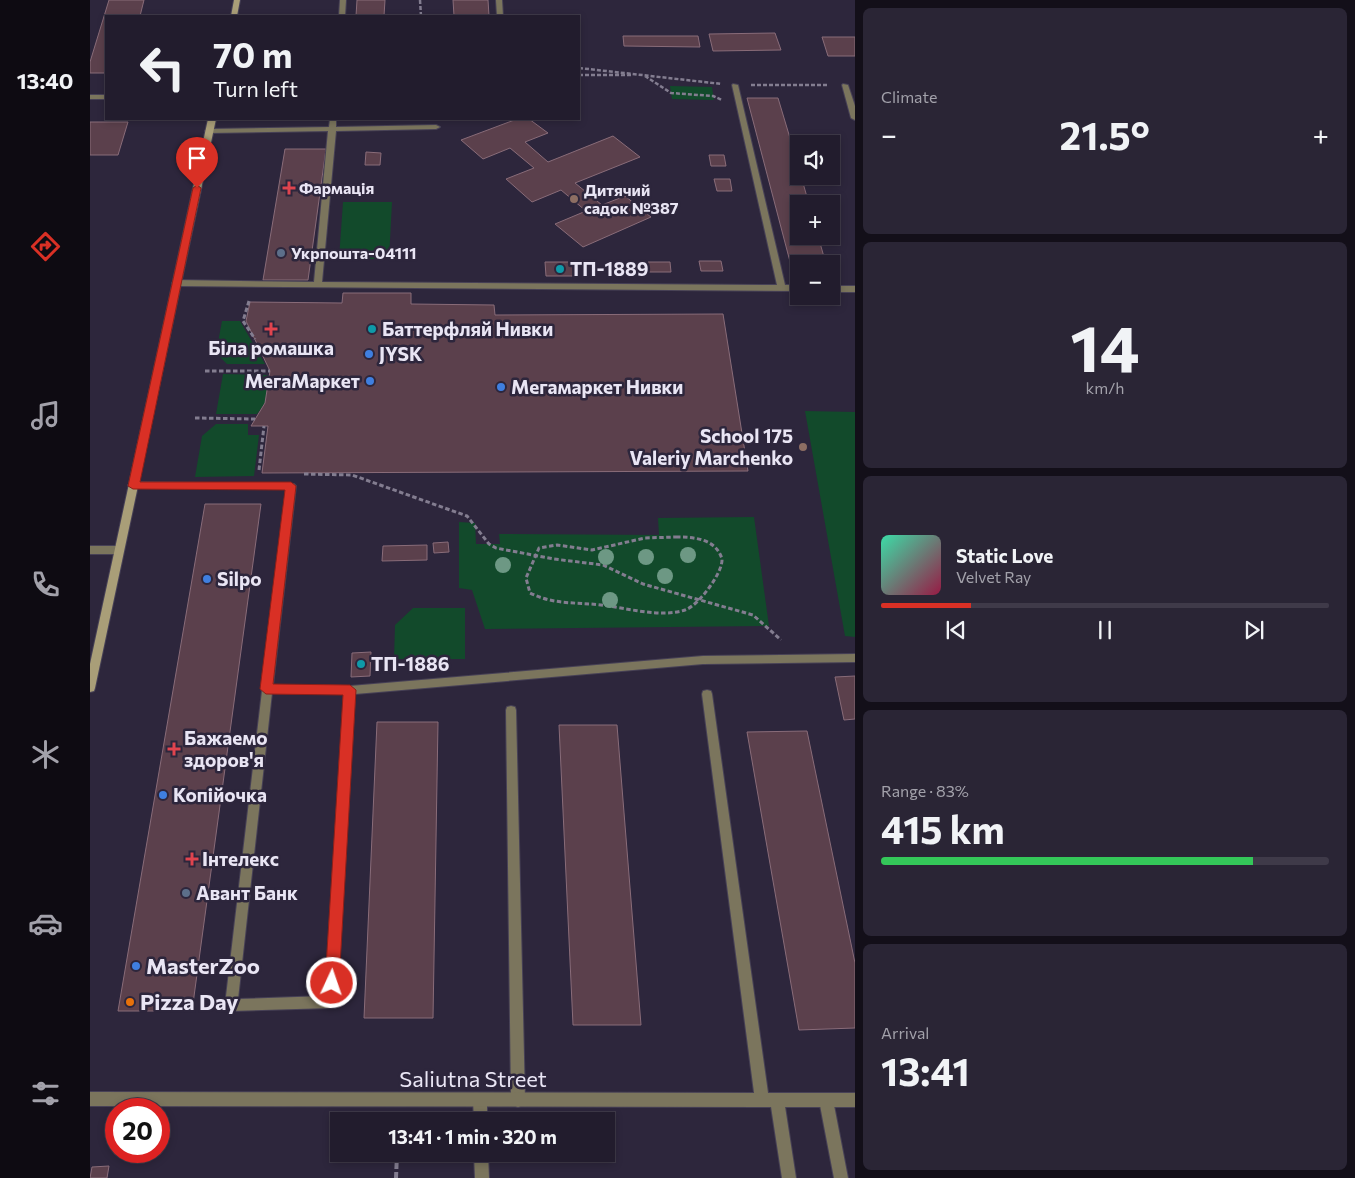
<!DOCTYPE html>
<meta charset="utf-8">
<style>
body{margin:0;font-family:Commissioner,sans-serif;background:#2a2535;color:#f1f3f6;height:100vh;display:flex;flex-direction:column;font-size:19px;white-space:nowrap}
*{box-sizing:border-box;margin:0}
p{font-size:16px;color:#a2a1aa}
.icon{flex:none;width:28px;height:28px;fill:none;stroke:currentColor;stroke-width:2;stroke-linecap:round;stroke-linejoin:round}
.map{position:relative;flex:1;overflow:hidden}
.drawer{display:flex;flex-direction:column;gap:8px;padding:8px;background:#130f19;width:500px}
.drawer>*{flex:none}
.top-card{position:absolute;left:15px;top:15px;width:475px;height:105px;border-radius:0px;box-shadow:0 2px 8px #0003,0 0 0 1px #3f3a49;background:#221c2d;color:#f1f3f6;overflow:hidden}
.fabs{position:absolute;left:700px;top:135px;display:grid;gap:10px}
.fabs a{display:grid;place-items:center;width:50px;height:50px;border-radius:0px;background:#221c2d;box-shadow:0 2px 8px #0003,0 0 0 1px #3f3a49;font-size:25px}
.speed{position:absolute;left:15px;top:1098px;display:flex;gap:10px;font-size:25px;font-weight:700;text-align:center}
.speed>*{display:grid;place-content:center;width:65px;height:65px;border-radius:50%;background:#221c2d;box-shadow:0 2px 8px #0003,0 0 0 1px #3f3a49;line-height:1}
.speed .limit{border:8px solid #d22;background:#fff;color:#111}
.pin{position:absolute;display:grid;place-items:center;width:42px;height:42px;color:#fff;margin:-51px -21px;border-radius:50% 50% 50% 0;rotate:-45deg;box-shadow:0 0 5px #0007}
.pin .icon{rotate:45deg}
.me{position:absolute;width:55px;margin:-28px;rotate:3deg;stroke-linejoin:round;filter:drop-shadow(0 0 4px #0008)}
.turn{display:flex;align-items:center;gap:18px;height:105px;padding:0 25px;font-size:22px}
.turn .icon{width:65px;height:65px;stroke-width:2.5}
.turn b{display:block;font-size:35px;line-height:42px}
.big{font-size:38px;font-weight:700;line-height:1.1}
.drawer .widget{flex:1;display:flex;flex-direction:column;justify-content:center;gap:8px;min-width:0;padding:0 18px;border-radius:8px;background:#2a2535}
.drawer .dial{align-items:center;gap:0}
.dial b{font-size:65px;line-height:1}
.song{display:flex;align-items:center;gap:15px}
.cover{width:60px;height:60px;border-radius:8px;background:linear-gradient(135deg,hsl(160 70% 55%),hsl(340 70% 35%))}
.played{height:5px;border-radius:2px;background:linear-gradient(90deg,#d93025 20%,#3f3a49 20%)}
.keys{display:flex;justify-content:space-around;direction:ltr}
.heat{display:flex;justify-content:space-between;align-items:center;font-size:28px;direction:ltr}
.charge{height:8px;border-radius:4px;background:linear-gradient(90deg,#34c759 83%,#3f3a49 0)}
.trip{position:absolute;left:240px;top:1112px;width:285px;height:50px;border-radius:0px;background:#221c2d;box-shadow:0 2px 8px #0003,0 0 0 1px #3f3a49;font-weight:700;line-height:50px;text-align:center}
main{display:flex;flex:1;min-height:0}
.dock{display:flex;flex-direction:column;width:90px;justify-content:space-around;align-items:center;background:#0e0b12;color:#a2a1aa}
.dock .icon{width:35px;height:35px}
.dock .current{color:#d93025}
.dock b{font-size:22px;color:#f1f3f6}
.map>svg:first-child{display:block}
</style>
<main>
<nav class="dock">
<b>13:40</b>
<svg class="icon current" aria-label="directions" viewBox="0 0 24 24"><path d="M12 3l9 9-9 9-9-9zM9 14v-3h6M13 9l2 2-2 2"/></svg>
<svg class="icon" aria-label="music" viewBox="0 0 24 24"><path d="M9 18V5l10-2v13"/><circle cx="6" cy="18" r="3"/><circle cx="16" cy="16" r="3"/></svg>
<svg class="icon" aria-label="phone" viewBox="0 0 24 24"><path d="M5 4h4l2 5-3 2q2 4 5 5l2-3 5 2v4C11 20 4 13 5 4z"/></svg>
<svg class="icon" aria-label="climate" viewBox="0 0 24 24"><path d="M12 3v18M4 7l16 10M4 17L20 7"/></svg>
<svg class="icon" aria-label="car" viewBox="0 0 24 24"><path d="M5 17H2v-5l4-1 3-4h7l3 4 3 1v5h-3M9 17h6M6 11h13"/><circle cx="7" cy="17" r="2"/><circle cx="17" cy="17" r="2"/></svg>
<svg class="icon" aria-label="filters" viewBox="0 0 24 24"><path d="M4 7h16M4 17h16"/><circle cx="9" cy="7" r="2"/><circle cx="15" cy="17" r="2"/></svg>
</nav>
<div class="map">
<svg width="765" height="1178" viewBox="0 0 765 1178">
<rect width="100%" height="100%" fill="#2d263c"/>
<!-- green -->
<path fill="#124a2b" d="M580 86 622 87 624 100 582 99Z
M253 202H302L299 259H249Z
M132 321H150L175 364H137L126 353Z
M133 374 177 375 179 378 175 403 167 414H126Z
M715 411 765 412V637L755 636Z
M126 424H158V435H169L164 476 105 477 112 436Z
M664 517 679 626 395 629 382 590 369 588V522L385 523 386 544H410L409 534 569 535 568 518Z
M323 608H375V659H304L305 625Z"/>
<!-- building -->
<path fill="#5b404c" stroke="#896c79" d="M19 0H54L50 16H16V73H0V62Z
M267 0H295L294 16H266Z
M363 0H398L399 16H364Z
M685 33 691 50 623 51 619 34Z
M533 36H608L610 47 534 46Z
M732 37H765V56H738Z
M657 98H688L709 168V176H711L719 204H709V236H728L736 264H709V273H703Z
M427 119H439L458 133 435 142 458 162 523 136 550 157 485 183 512 205 535 196 561 217 493 247 465 224 496 211 471 190 442 202 416 179 444 168 420 148 393 159 371 140Z
M0 122H38L28 155H0Z
M195 149H236L218 280H173Z
M276 152 291 153 290 165H275Z
M619 155H634L636 166H621Z
M624 179H640L642 191H627Z
M609 261H631L633 271H611Z
M455 262H484V276H456Z
M558 262H580L581 272H559Z
M253 293H321V304L404 305 405 315 633 314 658 471 172 473 178 426H161L175 403 180 371 156 321 160 302 252 303Z
M115 504H171L102 1011H28Z
M358 542 359 552 344 553 343 543Z
M337 545V560L292 561 293 546Z
M281 652 280 676 261 677 262 653Z
M765 676V719L754 720 745 677Z
M287 722H348L343 1018H274Z
M469 725H527L551 1025H483Z
M717 731 765 963V1028L709 1030 657 732Z
M19 1166 17 1178H0L2 1167Z"/>
<g fill="none" stroke-linecap="round" stroke-linejoin="round">
<defs>
<path id="service" d="M250 0H256L255 16H249Z
M406 0H412L413 16H407Z
M643 84 648 85 695 285H709V291L86 286 82 283 86 280 224 282 238 131 119 133 115 131 119 129 239 127 240 119H246V127L346 125 350 127 346 129 246 131 232 282 687 285 642 85Z
M753 84 758 85 765 106V120L761 118 752 85Z
M0 95H16V99H0Z
M741 286H765V292H741Z
M43 482 204 484 206 486 183 685 260 686 613 656 765 654V662L613 664 265 694 247 1002 245 1006 241 1008 141 1011 137 1009 135 1005 172 691 171 689 173 686 196 489 43 488 38 485ZM182 693 254 694 235 996 148 999Z
M0 546H29L34 550 29 554H0Z
M617 690 621 691 622 694 679 1100 677 1105 672 1107 667 1105 665 1100 612 694 613 691Z
M421 706 425 707 426 710 435 1100 433 1105 428 1107 423 1105 421 1100 416 710 417 707Z
M390 1093 395 1095 397 1100V1121H384L383 1100 385 1095Z
M687 1093 692 1095 694 1100 706 1178H692L680 1100 682 1095Z
M736 1093 741 1095 743 1100 758 1178H744L729 1100 731 1095Z
M384 1154H398L399 1178H385Z"/>
<path id="minor" d="M0 1092 765 1093V1107L0 1106Z"/>
<path id="secondary" d="M144 0H150L147 16H141Z
M118 119H126L5 688 4 691 0 692V664Z"/>
</defs>
<!-- service casing -->
<use href="#service" stroke="#474156" stroke-width="2"/>
<!-- minor casing -->
<use href="#minor" stroke="#474156" stroke-width="2"/>
<!-- secondary casing -->
<use href="#secondary" stroke="#474156" stroke-width="2"/>
<!-- path-far2 -->
<path stroke="#837d90" stroke-width="2.5" stroke-dasharray="4 2" stroke-linecap="butt" d="M330 0 331 16
M489 68 632 84
M489 75H542
M555 76 581 93 623 96 632 100
M661 85H739"/>
<!-- path-far1 -->
<path stroke="#837d90" stroke-width="3" stroke-dasharray="4.5 2.5" stroke-linecap="butt" d="M159 301 153 321 165 339
M115 371H180
M105 418 165 419
M169 470 174 426
M214 474 262 475 377 516 399 544 406 548 464 559 513 565 553 584 663 615 691 640
M586 537C605 537 626 539 632 559 633 573 608 606 595 610 570 618 537 608 511 605 486 602 464 605 440 593L436 578 449 548 467 545 502 550 555 538Z"/>
<!-- path -->
<path stroke="#837d90" stroke-width="4" stroke-dasharray="6 3" stroke-linecap="butt" d="M306 1178 307 1154"/>
<!-- service -->
<use href="#service" fill="#7b755d" fill-rule="evenodd"/>
<!-- minor -->
<use href="#minor" fill="#7b755d" fill-rule="evenodd"/>
<!-- secondary -->
<use href="#secondary" fill="#a99e78" fill-rule="evenodd"/>
</g>
<!-- trees -->
<g fill="#6d9884">
<circle cx="598" cy="555" r="8"/>
<circle cx="516" cy="557" r="8"/>
<circle cx="556" cy="557" r="8"/>
<circle cx="413" cy="565" r="8"/>
<circle cx="575" cy="576" r="8"/>
<circle cx="520" cy="600" r="8"/>
</g>
<!-- route -->
<path fill="#d93025" stroke="#8d1f18" d="M107 185 111 188 50 482H201L206 486 183 684 260 685 266 690 249 983 247 988 242 989 237 988 235 983 253 695 176 694 170 689 195 490 43 489 38 486 103 188Z"/>
<!-- markers -->
<g fill="#e0444e" stroke="#2d263c" stroke-width="2">
<path d="M196.5 180.5h5v5h5v5h-5v5h-5v-5h-5v-5h5z"/>
<path d="M178.5 321.5h5v5h5v5h-5v5h-5v-5h-5v-5h5z"/>
<path d="M81.5 741.5h5v5h5v5h-5v5h-5v-5h-5v-5h5z"/>
<path d="M99.5 851.5h5v5h5v5h-5v5h-5v-5h-5v-5h5z"/>
</g>
<g fill="#8d6e63" stroke="#2d263c" stroke-width="2">
<circle cx="484" cy="199" r="5"/>
<circle cx="713" cy="447" r="5"/>
</g>
<g fill="#5c6f8a" stroke="#2d263c" stroke-width="2">
<circle cx="191" cy="253" r="5"/>
<circle cx="96" cy="893" r="5"/>
</g>
<g fill="#0f9aa8" stroke="#2d263c" stroke-width="2">
<circle cx="470" cy="269" r="5"/>
<circle cx="282" cy="329" r="5"/>
<circle cx="271" cy="664" r="5"/>
</g>
<g fill="#3f7fe0" stroke="#2d263c" stroke-width="2">
<circle cx="279" cy="354" r="5"/>
<circle cx="280" cy="381" r="5"/>
<circle cx="411" cy="387" r="5"/>
<circle cx="117" cy="579" r="5"/>
<circle cx="73" cy="795" r="5"/>
<circle cx="46" cy="966" r="5"/>
</g>
<circle fill="#e8710a" stroke="#2d263c" stroke-width="2" cx="40" cy="1002" r="5"/>
<g text-anchor="middle" stroke-width="5" stroke-linejoin="round" paint-order="stroke">
<!-- far-poi labels -->
<g font-size="16" font-weight="bold" fill="#e9e5f4" stroke="#2d263c" text-anchor="start">
<text x="209" y="194">Фармація</text>
<text x="494" y="196">Дитячий<tspan x="494" dy="18">садок №387</tspan></text>
<text x="201" y="259">Укрпошта-04111</text>
</g>
<!-- poi labels -->
<g font-size="19" font-weight="bold" fill="#e9e5f4" stroke="#2d263c" text-anchor="start">
<text x="480" y="276">ТП-1889</text>
<text x="292" y="336">Баттерфляй Нивки</text>
<text x="181" y="355" text-anchor="middle">Біла ромашка</text>
<text x="289" y="361">JYSK</text>
<text x="270" y="388" text-anchor="end">МегаМаркет</text>
<text x="421" y="394">Мегамаркет Нивки</text>
<text x="703" y="443" text-anchor="end">School 175<tspan x="703" dy="22">Valeriy Marchenko</tspan></text>
<text x="127" y="586">Silpo</text>
<text x="281" y="671">ТП-1886</text>
<text x="94" y="745">Бажаемо<tspan x="94" dy="22">здоров'я</tspan></text>
<text x="83" y="802">Копійочка</text>
<text x="112" y="866">Інтелекс</text>
<text x="106" y="900">Авант Банк</text>
</g>
<!-- near-poi labels -->
<g font-size="22" font-weight="bold" fill="#e9e5f4" stroke="#2d263c" text-anchor="start">
<text x="56" y="974">MasterZoo</text>
<text x="50" y="1010">Pizza Day</text>
</g>
<!-- near-street labels -->
<g font-size="22" fill="#e9e5f4" stroke="#2d263c">
<text x="383" y="1087">Saliutna Street</text>
</g>
</g>
</svg>
<div class="fabs">
<a><svg class="icon" aria-label="sound" viewBox="0 0 24 24"><path d="M4 9h4l5-4v14l-5-4H4zM17 9q2 3 0 6"/></svg></a>
<a>+</a>
<a>−</a>
</div>
<div class="speed"><div class="limit">20</div></div>
<div class="pin" style="left:107px;top:188px;background:#d93025"><svg class="icon" aria-label="arrive" viewBox="0 0 24 24"><path d="M6 21V4h12l-3 4 3 4H6"/></svg></div>
<svg class="me" style="left:242px;top:983px" viewBox="-20 -20 40 40"><circle r="17" fill="#d93025" stroke="#fff" stroke-width="3"/><path d="M0-11L8 9 0 5-8 9z" fill="#fff"/></svg>
<div class="trip">13:41 · 1 min · 320 m</div>
<div class="top-card">
<div class="turn"><svg class="icon" aria-label="left" viewBox="0 0 24 24"><path d="M17 20v-9H6M10 6l-5 5 5 5"/></svg><div><b>70 m</b>Turn left</div></div>
</div>
</div>
<section class="drawer">
<div class="widget"><p>Climate</p>
<div class="heat"><a>−</a><b class="big">21.5°</b><a>+</a></div>
</div>
<div class="widget dial"><b>14</b><p>km/h</p></div>
<div class="widget">
<div class="song"><i class="cover"></i><div><b>Static Love</b><p>Velvet Ray</p></div></div>
<div class="played"></div>
<div class="keys"><svg class="icon" aria-label="previous" viewBox="0 0 24 24"><path d="M18 5L8 12l10 7zM5 5v14"/></svg><svg class="icon" aria-label="pause" viewBox="0 0 24 24"><path d="M8 5v14M16 5v14"/></svg><svg class="icon" aria-label="next" viewBox="0 0 24 24"><path d="M6 5l10 7-10 7zM19 5v14"/></svg></div>
</div>
<div class="widget"><p>Range · 83%</p><b class="big">415 km</b><div class="charge"></div></div>
<div class="widget"><p>Arrival</p><b class="big">13:41</b></div>
</section>
</main>
